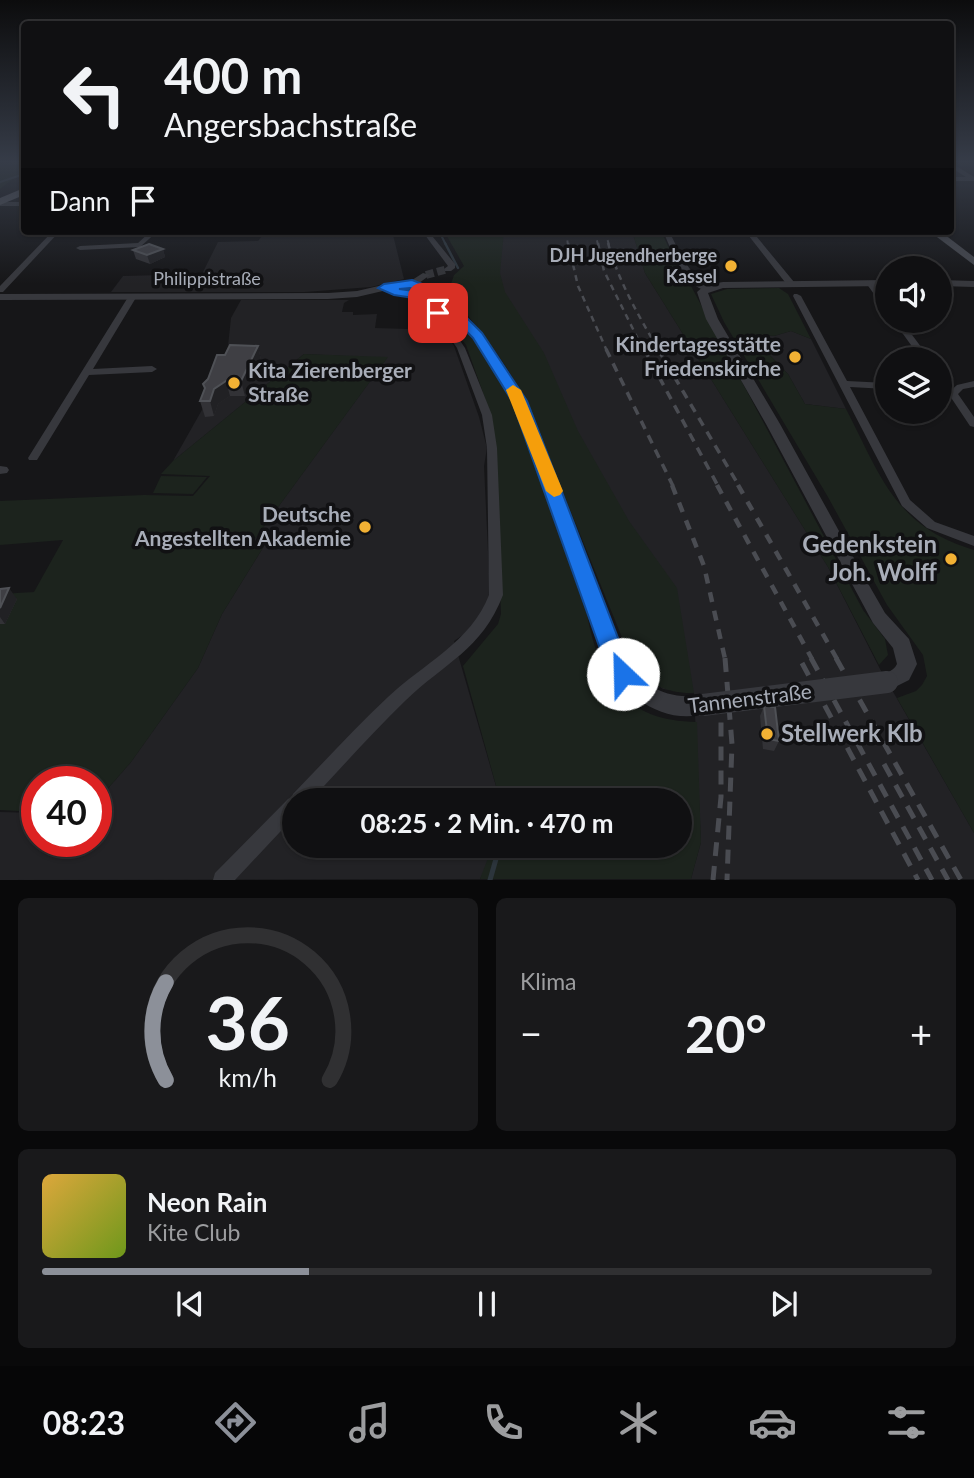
<!DOCTYPE html>
<html lang="de">
<meta charset="utf-8">
<style>
body{margin:0;font-family:Lato,sans-serif;background:#19191b;color:#f1f3f6;height:100vh;display:flex;flex-direction:column;font-size:26px;white-space:nowrap}
*{box-sizing:border-box;margin:0}
p{font-size:23px;color:#9c9d9f}
.icon{flex:none;width:38px;height:38px;fill:none;stroke:currentColor;stroke-width:2;stroke-linecap:round;stroke-linejoin:round}
.map{position:relative;height:880px;overflow:hidden}
.panel{display:flex;flex-direction:column;gap:18px;padding:18px;background:#09090a;flex:1}
.panel>*{flex:none}
.banner{position:absolute;left:21px;top:21px;width:933px;height:214px;border-radius:7px;box-shadow:0 2px 5px #0004,0 0 0 2px #303032;background:#101012;color:#f1f3f6;overflow:hidden}
.buttons{position:absolute;left:875px;top:256px;display:grid;gap:14px}
.buttons a{display:grid;place-items:center;width:77px;height:77px;border-radius:50%;background:#101012;box-shadow:0 2px 5px #0004,0 0 0 2px #303032;font-size:35px}
.speed{position:absolute;left:21px;top:766px;display:flex;gap:14px;font-size:35px;font-weight:700;text-align:center}
.speed>*{display:grid;place-content:center;width:91px;height:91px;border-radius:50%;background:#101012;box-shadow:0 2px 5px #0004,0 0 0 2px #303032;line-height:1}
.speed .limit{border:10px solid #d22;background:#fff;color:#111}
.pin{position:absolute;display:grid;place-items:center;width:60px;height:60px;color:#fff;margin:-30px;border-radius:14px;box-shadow:0 4px 10px #0006}
.me{position:absolute;width:77px;margin:-38px;rotate:336deg;stroke-linejoin:round;filter:drop-shadow(0 0 5px #0008)}
.turn{display:flex;align-items:center;gap:24px;height:147px;padding:0 28px;font-size:32px}
.turn .icon{width:91px;height:91px;stroke-width:2.5}
.turn b{display:block;font-size:49px;line-height:60px}
.then{display:flex;align-items:center;height:66px;padding:0 28px;background:#0003;gap:14px;font-size:26px}
.big{font-size:52px;font-weight:700;line-height:1.1}
.panel .tile{flex:1;display:flex;flex-direction:column;justify-content:center;gap:10px;min-width:0;padding:0 24px;border-radius:10px;background:#19191b}
.panel .dial{align-items:center;gap:0}
.dial svg{height:182px;overflow:visible;fill:none;stroke:#303032;stroke-width:7;stroke-linecap:round;text-anchor:middle}
.dial text{fill:#f1f3f6;stroke:none}
.song{display:flex;align-items:center;gap:21px}
.cover{width:84px;height:84px;border-radius:10px;background:linear-gradient(135deg,hsl(40 70% 55%),hsl(80 70% 35%))}
.played{height:7px;border-radius:4px;background:linear-gradient(90deg,#8c9099 30%,#303032 30%)}
.keys{display:flex;justify-content:space-around;direction:ltr}
.heat{display:flex;justify-content:space-between;align-items:center;font-size:38px;direction:ltr}
.panel .tiles{flex:1;display:grid;gap:18px;grid-template-columns:1fr 1fr}
.tile:last-child{grid-column:span 2}
.trip{position:absolute;left:282px;top:788px;width:410px;height:70px;border-radius:35px;background:#101012;box-shadow:0 2px 5px #0004,0 0 0 2px #303032;font-weight:700;line-height:70px;text-align:center}
.dock{display:flex;height:112px;justify-content:space-around;align-items:center;background:#060607;color:#9c9d9f}
.dock .icon{width:49px;height:49px}
.dock .current{color:#8c9099}
.dock b{font-size:32px;color:#f1f3f6}
.map>svg:first-child{display:block}
</style>
<div class="map">
<svg width="974" height="880" viewBox="0 0 974 880">
<rect width="100%" height="100%" fill="#161618"/>
<!-- built -->
<path fill="#222225" d="M299 231H392L404 279 371 287 305 292H111L123 276 202 274 218 242 258 241 262 236 292 235Z
M483 231H632L645 273 828 567 880 669 974 833V879H691L701 842 694 693 663 689 637 670 525 399 507 367 464 310 475 290 478 247Z
M241 300H349L344 303 342 312H353V315L377 314 375 328 443 330 454 346 479 417 487 448 484 466 490 594 488 608 470 630 454 641 500 800H294V845H493L488 864 480 879 0 880V812L37 813V842H96V802L131 762 198 668 222 614 264 546 254 540 387 358 304 354 173 461 211 394 228 346 231 318Z
M791 331 811 339 846 409 805 404 788 374 748 333 774 336Z"/>
<!-- green -->
<path fill="#1c231d" d="M16 161H24V176L14 178 0 189V165Z
M444 231H504L500 273 505 292 544 353 578 431 629 521 677 588 694 693C669 694 645 684 632 662L525 399C503 357 474 321 442 286L451 284 454 275 464 266Z
M632 231H661L681 274 691 286 863 610 885 639 888 655 879 665 828 567 645 273Z
M779 288 788 294 811 339 791 331 774 336 749 334 788 374 805 404 846 409C881 476 894 526 974 550V833L897 698 916 691 922 685 927 676 923 655 887 605 828 497 724 322 711 294 727 289Z
M431 295C494 340 521 424 545 493 559 534 573 575 587 615 600 681 625 721 697 722L701 842 691 879H480L493 845H679V800H500L463 666 498 624 501 614 495 448 491 415 466 345 428 296Z
M304 354 388 357 254 540 264 546 222 614 198 668 131 762 96 802V782H37V812L0 810V594L34 592 63 540 0 545V501L144 495 193 496 210 476 161 474 173 461Z
M161 476 207 477 193 494 153 493Z"/>
<g fill="none" stroke-linecap="round" stroke-linejoin="round">
<!-- stream-far2 -->
<path stroke="#2c353c" stroke-width="2" d="M0 182 24 174
M439 231 446 245"/>
<!-- stream-far1 -->
<path stroke="#2c353c" stroke-width="2.5" d="M445 243 458 268"/>
<!-- stream -->
<path stroke="#2c353c" stroke-width="5" d="M490 880 500 845"/>
<!-- minor-tunnel -->
<path stroke="#333438" stroke-width="8" stroke-dasharray="8 3.5" stroke-linecap="butt" d="M426 275 448 269"/>
<!-- minor -->
<path fill="#37383d" fill-rule="evenodd" d="M950 162 974 177V181H950V177H966L950 167Z
M0 202H24V206H0Z
M53 231H60L3 292H0V286Z
M151 231H158L140 247 80 250 76 248 80 246 138 243Z
M422 231H428L455 264V268L451 271H445L444 269 448 266Z
M663 231H669C680 253 688 274 710 287V291C686 291 671 249 663 231Z
M745 231H752L794 282V286H788Z
M423 273 430 275 415 286H409V282Z
M867 281H873L887 301V308H884L866 283Z
M381 285 430 296 465 348 492 415 497 448 503 595C482 650 444 663 405 701 372 733 342 767 311 800H294V817L235 880H213L215 873 288 799 292 797 293 794C324 762 355 728 388 697 423 664 471 642 489 595L487 448 482 415 457 348 424 300 381 289Z
M130 294H133L137 296 93 369 152 366 157 369 152 372 89 375 37 460H29L28 458Z
M794 294H797L801 296 847 381 887 383V389L850 387 910 500 935 522 974 536V546L927 528 902 506 793 296Z
M893 320H901L930 359H921Z
M940 375 943 376 948 383 943 388 940 389Z
M974 381V387L963 389 958 394 974 417V427L970 426 948 393 957 385Z
M0 466 7 467 9 470 7 473 0 474Z"/>
<!-- tertiary -->
<path fill="#37383d" fill-rule="evenodd" d="M887 280V286L723 288 708 293 718 319 780 424 866 580 885 613 909 639 917 664 909 680 887 691 880 688 877 682C882 672 893 673 897 664L893 648 873 623 766 424 706 319 697 292 705 285 723 282Z
M940 280 974 281V287L940 286Z
M400 281 423 283 446 297 482 334 527 401 623 656C637 678 655 694 682 696 692 697 701 695 710 698L713 705 710 712C668 728 623 697 605 660L513 401 474 338 438 301 417 288 400 287 357 297 328 299 0 300V294L328 293 357 291Z"/>
<!-- secondary -->
<path fill="#45474d" fill-rule="evenodd" d="M929 231H940L974 257V265Z"/>
<!-- primary -->
<path fill="#53555c" fill-rule="evenodd" d="M24 188V195L0 205V198Z"/>
<!-- rail-far4 -->
<path stroke="#4a4c52" stroke-width="2" stroke-dasharray="5 4.5" stroke-linecap="butt" d="M566 231 568 245
M595 231 598 245
M605 231 609 245"/>
<!-- rail-far3 -->
<path stroke="#4a4c52" stroke-width="2.5" stroke-dasharray="6 5" stroke-linecap="butt" d="M568 243 578 286 607 351
M598 243 604 271 644 351
M608 243C619 283 639 316 659 351"/>
<!-- rail-far2 -->
<path stroke="#4a4c52" stroke-width="3.5" stroke-dasharray="9 7" stroke-linecap="butt" d="M606 349 673 486
M644 349 718 486
M658 349 739 486"/>
<!-- rail-far1 -->
<path stroke="#4a4c52" stroke-width="4.5" stroke-dasharray="10 9" stroke-linecap="butt" d="M672 485 704 566 725 659
M717 485 812 659
M738 485 837 659"/>
<!-- rail -->
<path stroke="#4a4c52" stroke-width="5" stroke-dasharray="14 10" stroke-linecap="butt" d="M725 658 732 744 727 880
M811 658 932 880
M836 658 961 880
M802 663 918 880
M884 764 948 880
M713 880 721 797V722"/>
<!-- tertiary-bridge -->
<path stroke="#37383d" stroke-width="22" d="M703 705 887 682"/>
</g>
<!-- wall -->
<path fill="#323236" d="M163 249 165 257 150 264 136 259 133 250Z
M258 346 261 360 245 396H230L218 404 214 416 205 417 200 401 205 389 203 384 225 355Z
M0 589 17 599 5 624H0Z
M764 706 779 741 774 751 763 749 760 716Z"/>
<!-- shaded-wall -->
<path fill="#212124" d="M163 249 165 257 150 264 147 255Z
M258 346 261 360 245 396 241 381Z
M226 381 230 396 218 404 214 416 210 401 214 389Z
M9 588 17 599 5 624 0 617V608Z"/>
<!-- building -->
<path fill="#3f3f44" stroke="#4f5156" stroke-width="2" d="M149 244 163 249 147 255 133 250Z
M230 345 258 346 241 381H226L214 389 210 401H200L205 388 203 384 208 379 217 355H225Z
M9 588 0 608V589Z
M764 706 775 707 779 741 768 739Z"/>
<!-- sky -->
<linearGradient id="sky" x2="0" y2="1"><stop stop-color="#0c0c0d"/><stop offset="0.57" stop-color="#363c48"/><stop offset="1" stop-color="#363c48" stop-opacity="0"/></linearGradient>
<rect width="974" height="284" fill="url(#sky)"/>
<!-- route -->
<path fill="#1a73e8" stroke="#114b97" stroke-width="2" fill-rule="evenodd" d="M412 280 440 291 482 333 527 401 625 656 635 674 631 681 623 684 615 681 604 660 512 401 473 338 431 296 444 313 442 316H434L420 299 394 295 378 288 384 284ZM410 288 422 292 399 289Z"/>
<!-- slow -->
<path fill="#f59e0b" d="M513 385 521 390 563 491 560 495 554 497 546 491 506 390Z"/>
<!-- markers -->
<g fill="#f2b134" stroke="#111113" stroke-width="2.5">
<circle cx="731" cy="266" r="7"/>
<circle cx="795" cy="357" r="7"/>
<circle cx="234" cy="383" r="7"/>
<circle cx="365" cy="527" r="7"/>
<circle cx="951" cy="559" r="7"/>
<circle cx="767" cy="734" r="7"/>
</g>
<g text-anchor="middle" stroke-width="7" stroke-linejoin="round" paint-order="stroke">
<!-- far-poi labels -->
<g font-size="18" font-weight="bold" fill="#a8adb8" stroke="#111113" text-anchor="end">
<text x="717" y="262">DJH Jugendherberge<tspan x="717" dy="21">Kassel</tspan></text>
</g>
<!-- far-street labels -->
<g font-size="18" fill="#a8adb8" stroke="#111113">
<text x="207" y="285">Philippistraße</text>
</g>
<!-- poi labels -->
<g font-size="21" font-weight="bold" fill="#a8adb8" stroke="#111113" text-anchor="end">
<text x="781" y="352">Kindertagesstätte<tspan x="781" dy="24">Friedenskirche</tspan></text>
<text x="248" y="378" text-anchor="start">Kita Zierenberger<tspan x="248" dy="24">Straße</tspan></text>
<text x="351" y="522">Deutsche<tspan x="351" dy="24">Angestellten Akademie</tspan></text>
</g>
<!-- street labels -->
<g font-size="21" fill="#a8adb8" stroke="#111113">
<text transform="translate(750 699) rotate(-7)" y="7">Tannenstraße</text>
</g>
<!-- near-poi labels -->
<g font-size="24" font-weight="bold" fill="#a8adb8" stroke="#111113" text-anchor="end">
<text x="937" y="553">Gedenkstein<tspan x="937" dy="28">Joh. Wolff</tspan></text>
<text x="781" y="742" text-anchor="start">Stellwerk Klb</text>
</g>
</g>
</svg>
<div class="buttons">
<a><svg class="icon" aria-label="sound" viewBox="0 0 24 24"><path d="M4 9h4l5-4v14l-5-4H4zM17 9q2 3 0 6"/></svg></a>
<a><svg class="icon" aria-label="layers" viewBox="0 0 24 24"><path d="M12 4l9 5-9 5-9-5zM3 14l9 5 9-5"/></svg></a>
</div>
<div class="speed"><div class="limit">40</div></div>
<div class="pin" style="left:438px;top:313px;background:#d93025"><svg class="icon" aria-label="arrive" viewBox="0 0 24 24"><path d="M6 21V4h12l-3 4 3 4H6"/></svg></div>
<svg class="me" style="left:623px;top:674px" viewBox="-20 -20 40 40"><circle r="19" fill="#fff"/><path d="M0-13L10 11 0 6-10 11z" fill="#1a73e8"/></svg>
<div class="trip">08:25 · 2 Min. · 470 m</div>
<div class="banner">
<div class="turn"><svg class="icon" aria-label="left" viewBox="0 0 24 24"><path d="M17 20v-9H6M10 6l-5 5 5 5"/></svg><div><b>400 m</b>Angersbachstraße</div></div>
<div class="then">Dann<svg class="icon" aria-label="arrive" viewBox="0 0 24 24"><path d="M6 21V4h12l-3 4 3 4H6"/></svg></div>
</div>
</div>
<section class="panel">
<div class="tiles">
<div class="tile dial"><svg viewBox="0 0 100 80">
<path d="M14 69A42 42 0 1 1 86 69"/>
<path d="M14 69A42 42 0 0 1 14 26" stroke="#8c9099"/>
<text x="50" y="56" font-size="32" font-weight="700">36</text>
<text x="50" y="72" font-size="11">km/h</text>
</svg></div>
<div class="tile"><p>Klima</p>
<div class="heat"><a>−</a><b class="big">20°</b><a>+</a></div>
</div>
<div class="tile">
<div class="song"><i class="cover"></i><div><b>Neon Rain</b><p>Kite Club</p></div></div>
<div class="played"></div>
<div class="keys"><svg class="icon" aria-label="previous" viewBox="0 0 24 24"><path d="M18 5L8 12l10 7zM5 5v14"/></svg><svg class="icon" aria-label="pause" viewBox="0 0 24 24"><path d="M8 5v14M16 5v14"/></svg><svg class="icon" aria-label="next" viewBox="0 0 24 24"><path d="M6 5l10 7-10 7zM19 5v14"/></svg></div>
</div>
</div>
</section>
<nav class="dock">
<b>08:23</b>
<svg class="icon current" aria-label="directions" viewBox="0 0 24 24"><path d="M12 3l9 9-9 9-9-9zM9 14v-3h6M13 9l2 2-2 2"/></svg>
<svg class="icon" aria-label="music" viewBox="0 0 24 24"><path d="M9 18V5l10-2v13"/><circle cx="6" cy="18" r="3"/><circle cx="16" cy="16" r="3"/></svg>
<svg class="icon" aria-label="phone" viewBox="0 0 24 24"><path d="M5 4h4l2 5-3 2q2 4 5 5l2-3 5 2v4C11 20 4 13 5 4z"/></svg>
<svg class="icon" aria-label="climate" viewBox="0 0 24 24"><path d="M12 3v18M4 7l16 10M4 17L20 7"/></svg>
<svg class="icon" aria-label="car" viewBox="0 0 24 24"><path d="M5 17H2v-5l4-1 3-4h7l3 4 3 1v5h-3M9 17h6M6 11h13"/><circle cx="7" cy="17" r="2"/><circle cx="17" cy="17" r="2"/></svg>
<svg class="icon" aria-label="filters" viewBox="0 0 24 24"><path d="M4 7h16M4 17h16"/><circle cx="9" cy="7" r="2"/><circle cx="15" cy="17" r="2"/></svg>
</nav>
